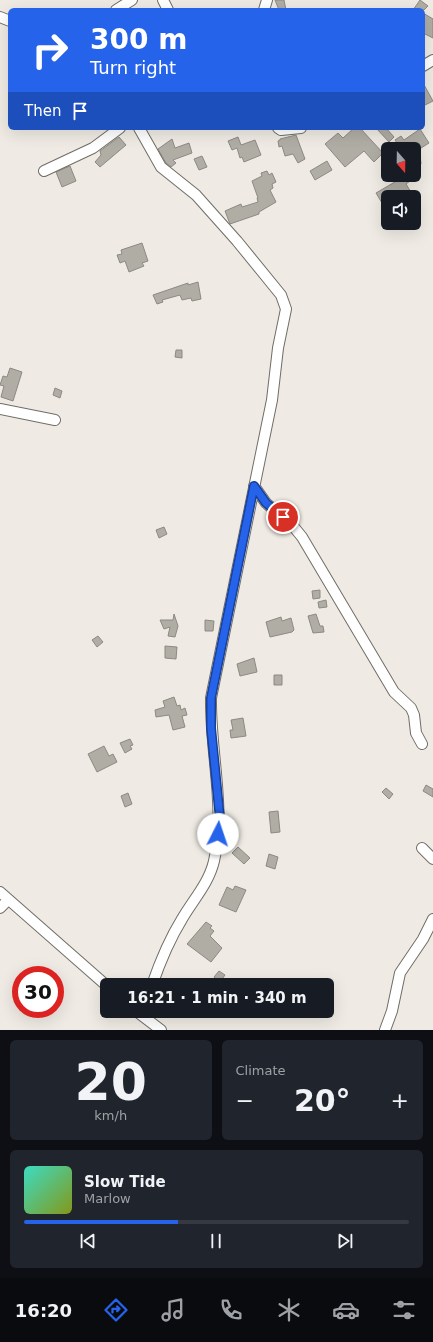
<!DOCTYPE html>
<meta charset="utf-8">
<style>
body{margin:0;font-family:"DejaVu Sans",sans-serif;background:#20242c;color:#f1f3f6;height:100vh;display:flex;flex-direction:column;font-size:15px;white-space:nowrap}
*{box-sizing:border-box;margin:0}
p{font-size:13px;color:#9ea1a6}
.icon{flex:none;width:22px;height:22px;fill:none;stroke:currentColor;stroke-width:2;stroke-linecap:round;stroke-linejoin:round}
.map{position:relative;height:1030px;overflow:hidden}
.sheet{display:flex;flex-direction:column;gap:10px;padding:10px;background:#0d0f14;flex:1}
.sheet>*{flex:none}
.top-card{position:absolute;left:8px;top:8px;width:417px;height:122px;border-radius:6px;box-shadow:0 4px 16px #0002;background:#2563eb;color:#fff;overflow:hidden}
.needle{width:26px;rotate:160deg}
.controls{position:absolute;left:381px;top:142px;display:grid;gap:8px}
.controls a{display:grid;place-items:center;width:40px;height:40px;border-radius:6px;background:#171b24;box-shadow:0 4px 16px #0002;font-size:20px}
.speed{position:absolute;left:12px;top:966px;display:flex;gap:8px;font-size:20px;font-weight:700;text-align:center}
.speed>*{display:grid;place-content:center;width:52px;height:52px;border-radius:50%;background:#171b24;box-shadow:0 4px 16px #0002;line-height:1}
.speed .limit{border:6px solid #d22;background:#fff;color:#111}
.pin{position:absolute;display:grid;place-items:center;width:34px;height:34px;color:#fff;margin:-17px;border:2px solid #fff;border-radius:50%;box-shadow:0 1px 4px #0007}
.me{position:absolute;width:44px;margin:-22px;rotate:4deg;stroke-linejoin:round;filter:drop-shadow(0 0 3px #0008)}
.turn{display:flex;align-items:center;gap:14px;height:84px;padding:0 16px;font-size:18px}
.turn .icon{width:52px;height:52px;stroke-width:2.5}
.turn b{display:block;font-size:28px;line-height:34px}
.then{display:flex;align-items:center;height:38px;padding:0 16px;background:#0003;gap:8px;font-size:15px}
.big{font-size:30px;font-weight:700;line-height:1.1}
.sheet .tile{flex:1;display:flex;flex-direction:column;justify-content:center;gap:6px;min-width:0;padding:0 14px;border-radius:6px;background:#20242c}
.sheet .dial{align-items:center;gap:0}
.dial b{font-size:52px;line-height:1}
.song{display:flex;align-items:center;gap:12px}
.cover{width:48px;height:48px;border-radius:6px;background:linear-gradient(135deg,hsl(170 70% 55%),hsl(70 70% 35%))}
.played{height:4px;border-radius:2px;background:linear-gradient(90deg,#2563eb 40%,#363941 40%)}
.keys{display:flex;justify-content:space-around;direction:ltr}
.heat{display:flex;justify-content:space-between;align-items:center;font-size:22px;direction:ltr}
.sheet .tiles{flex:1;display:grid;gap:10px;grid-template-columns:1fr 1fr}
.tile:last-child{grid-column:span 2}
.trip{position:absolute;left:100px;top:978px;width:234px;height:40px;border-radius:6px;background:#171b24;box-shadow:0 4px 16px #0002;font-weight:700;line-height:40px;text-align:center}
.tab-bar{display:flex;height:64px;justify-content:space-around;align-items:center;background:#090b0e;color:#9ea1a6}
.tab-bar .icon{width:28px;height:28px}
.tab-bar .current{color:#2563eb}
.tab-bar b{font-size:18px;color:#f1f3f6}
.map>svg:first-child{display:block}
</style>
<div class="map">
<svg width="433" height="1030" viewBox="0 0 433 1030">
<rect width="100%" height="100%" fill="#efebe4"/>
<!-- building -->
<path fill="#b0ada5" stroke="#8d8983" d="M275 0H284L286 10H279Z
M420 0 428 6 424 10H413Z
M423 13 433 19V38L423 33Z
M423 83 433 101 423 106Z
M354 128H360L383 153 374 162 364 151 345 167 325 144 338 133 343 138Z
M376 128H386L394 137 389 142Z
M420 129 429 143 418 150 420 154 421 164 414 165V149H401L395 140 401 136 404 140Z
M296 135 305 159 298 163 293 154 285 156 282 146 279 147 278 141 280 140V139Z
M119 137 126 145 100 167 95 162 101 155 100 151Z
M238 137 241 145 255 140 261 155 244 162 242 157 240 158 237 148 232 150 228 141Z
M172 139 175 148 189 143 192 153 173 160 176 163 171 167 166 163 158 149Z
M202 156 207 167 199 170 194 159Z
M327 161 332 170 315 180 310 171Z
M70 166 76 181 62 187 56 172Z
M267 171 269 175 272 173 276 182 272 184 273 188 270 190 276 202 259 212V214L230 224 225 211 241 204 242 207 258 202 257 198H258L252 181 262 176 261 173Z
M405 176 410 181 406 184 412 194 406 197H388V213L376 193Z
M142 243 148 261 142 263 144 266 129 272 125 261 120 263 117 255 122 254 121 250Z
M198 282 201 299 192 301 191 298 182 300 180 295 162 300 163 302 157 304 153 295 188 283V285Z
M176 350H182V358L175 357Z
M10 368 22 372 13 401 1 397 4 386 0 385 3 376 7 377Z
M55 388 62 391 60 398 53 395Z
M164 527 167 534 159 538 156 530Z
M320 590V598L313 599 312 591Z
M326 600 327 607 319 608 318 602Z
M174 614 178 626 175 637 168 636 170 627 164 629 160 620H173Z
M316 614 320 626H323L324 632 313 633 308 616Z
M281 617 282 621 291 618 294 630 292 632 270 637 266 622Z
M205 620 214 621 213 631H205Z
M98 636 103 642 97 647 92 640Z
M165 646 177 647 176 659 165 658Z
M254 658 257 672 240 676 237 664Z
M274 675H282V685H274Z
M174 697 177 706 180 705 181 710 185 708 187 715 182 716 185 727 173 730 169 715 156 717 155 710 165 707 163 701Z
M243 718 246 736 231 738 230 730H233L231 720Z
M130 739 133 745 130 746 132 749 125 753 120 743Z
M104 746 109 756 113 754 117 762 97 772 88 754Z
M426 785 433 789V797L423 791Z
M386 788 393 794 389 799 382 792Z
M128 793 132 804 125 807 121 796Z
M278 811 280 832 271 833 269 812Z
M238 847 250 858 244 864 232 853Z
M269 854 278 857 275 869 266 866Z
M235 886 246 890 236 912 219 905 227 887 233 890Z
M206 922 212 926 210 928 214 931 210 936 222 948 211 962 187 944Z
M219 971 225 975 220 982 214 977Z"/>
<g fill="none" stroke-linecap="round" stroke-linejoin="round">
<defs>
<path id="minor" d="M163 0 168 10
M116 10 132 0
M264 10 267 0
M0 17 10 21
M423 66 433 60
M139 128 161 167 196 195 237 241 281 295 286 309 278 348 272 400 211 698C210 752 226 808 214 861 209 883 193 900 182 919 169 940 160 962 152 985
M278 128 281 130 301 128
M44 171 93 148 120 128
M0 409 55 420
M254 486 266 503 293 526 302 537 394 692 411 708 414 715 416 733 422 744
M422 848 433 859
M0 892 107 986
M0 908 8 900
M136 1011 161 1030
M385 1030 392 1011 400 973 423 939 433 919"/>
</defs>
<!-- minor casing -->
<use href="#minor" stroke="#706d66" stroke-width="12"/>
<!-- minor -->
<use href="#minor" stroke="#fff" stroke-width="10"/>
</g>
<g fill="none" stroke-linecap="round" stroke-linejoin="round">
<defs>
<path id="route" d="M218 834 220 819 211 728V698L254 486 266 503 283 517"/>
</defs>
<!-- route casing -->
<use href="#route" stroke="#184099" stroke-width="10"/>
<!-- route -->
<use href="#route" stroke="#2563eb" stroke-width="7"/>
</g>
</svg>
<div class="controls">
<a><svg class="needle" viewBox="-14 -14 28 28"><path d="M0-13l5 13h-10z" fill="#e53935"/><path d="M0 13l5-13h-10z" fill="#9ea1a6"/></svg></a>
<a><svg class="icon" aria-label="sound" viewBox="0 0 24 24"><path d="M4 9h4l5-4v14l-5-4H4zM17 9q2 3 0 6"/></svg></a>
</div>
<div class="speed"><div class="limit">30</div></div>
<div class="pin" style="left:283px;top:517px;background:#d93025"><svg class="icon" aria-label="arrive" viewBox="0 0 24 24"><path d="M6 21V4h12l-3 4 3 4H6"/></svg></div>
<svg class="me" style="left:218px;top:834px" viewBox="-20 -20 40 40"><circle r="19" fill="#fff"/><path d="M0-13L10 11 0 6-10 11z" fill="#2563eb"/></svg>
<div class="trip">16:21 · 1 min · 340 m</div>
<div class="top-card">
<div class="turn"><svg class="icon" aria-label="right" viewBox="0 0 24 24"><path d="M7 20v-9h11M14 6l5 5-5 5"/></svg><div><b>300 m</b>Turn right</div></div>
<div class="then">Then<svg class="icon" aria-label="arrive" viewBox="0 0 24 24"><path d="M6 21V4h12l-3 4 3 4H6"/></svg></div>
</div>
</div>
<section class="sheet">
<div class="tiles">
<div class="tile dial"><b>20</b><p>km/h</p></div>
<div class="tile"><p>Climate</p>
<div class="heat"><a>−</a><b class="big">20°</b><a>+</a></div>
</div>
<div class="tile">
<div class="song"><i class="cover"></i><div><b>Slow Tide</b><p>Marlow</p></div></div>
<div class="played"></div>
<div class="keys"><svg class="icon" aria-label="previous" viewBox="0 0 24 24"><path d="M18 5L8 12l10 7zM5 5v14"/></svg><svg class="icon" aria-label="pause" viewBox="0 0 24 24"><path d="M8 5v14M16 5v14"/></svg><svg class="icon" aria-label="next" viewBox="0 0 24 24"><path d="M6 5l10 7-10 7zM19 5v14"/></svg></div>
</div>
</div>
</section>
<nav class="tab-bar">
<b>16:20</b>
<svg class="icon current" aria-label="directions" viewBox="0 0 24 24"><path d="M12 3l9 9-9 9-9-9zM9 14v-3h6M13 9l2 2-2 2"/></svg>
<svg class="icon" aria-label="music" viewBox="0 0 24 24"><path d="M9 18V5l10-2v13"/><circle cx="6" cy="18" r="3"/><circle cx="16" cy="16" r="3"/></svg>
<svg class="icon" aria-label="phone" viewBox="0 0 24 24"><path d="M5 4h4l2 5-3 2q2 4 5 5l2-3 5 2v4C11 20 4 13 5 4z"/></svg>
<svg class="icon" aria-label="climate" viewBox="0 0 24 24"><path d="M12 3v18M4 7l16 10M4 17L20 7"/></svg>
<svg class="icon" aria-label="car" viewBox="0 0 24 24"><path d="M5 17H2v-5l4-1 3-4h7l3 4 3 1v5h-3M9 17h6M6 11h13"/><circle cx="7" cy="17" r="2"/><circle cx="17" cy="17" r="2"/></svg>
<svg class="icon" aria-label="filters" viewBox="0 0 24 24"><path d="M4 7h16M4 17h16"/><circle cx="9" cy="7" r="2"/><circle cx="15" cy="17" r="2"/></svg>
</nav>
